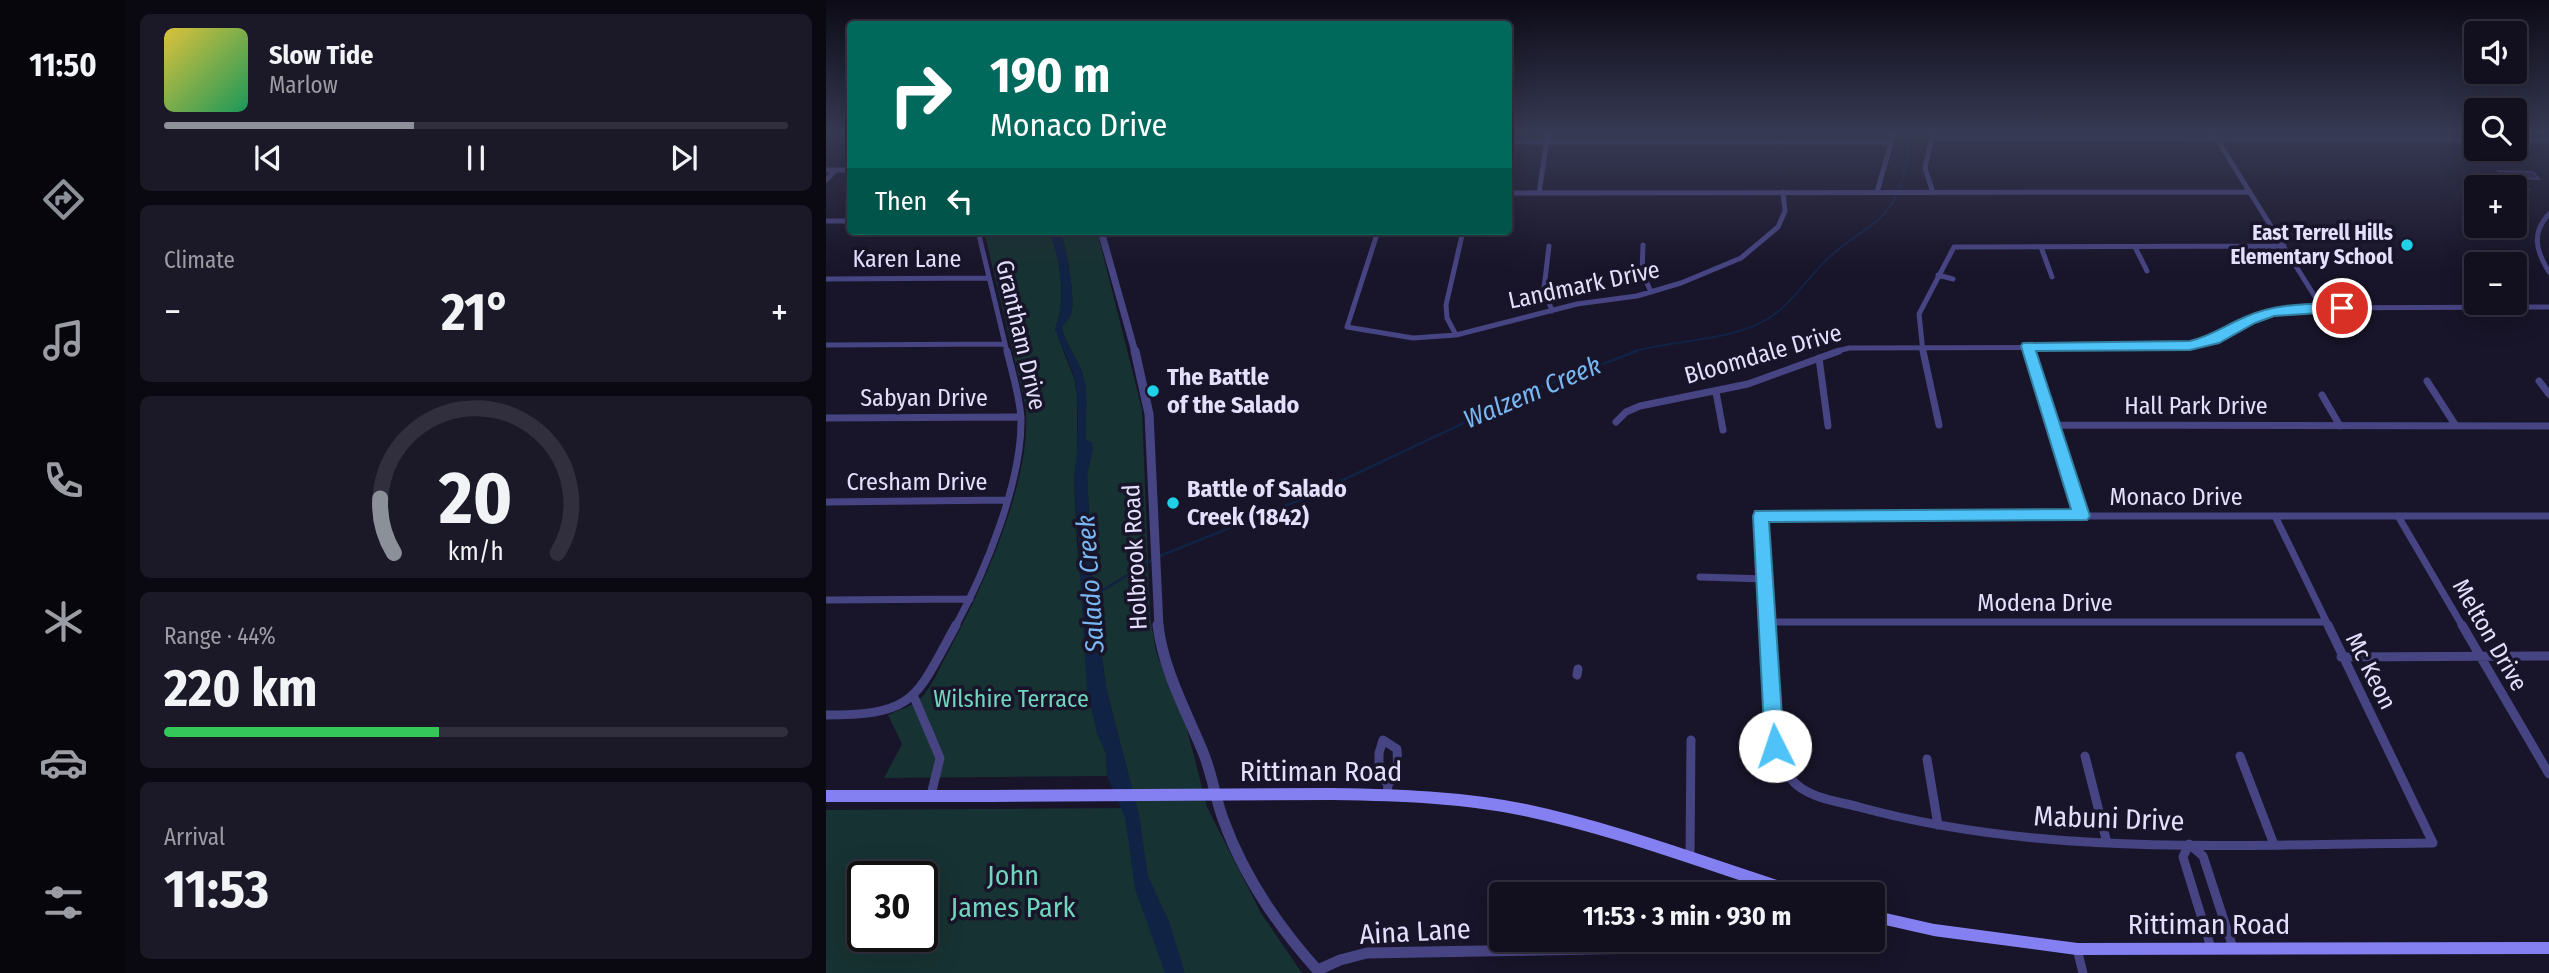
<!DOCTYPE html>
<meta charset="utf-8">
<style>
body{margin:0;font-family:"Fira Sans Condensed",sans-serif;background:#1b1828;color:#f1f3f6;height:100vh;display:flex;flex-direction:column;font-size:26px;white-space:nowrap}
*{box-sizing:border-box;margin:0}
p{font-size:23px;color:#9c9ca4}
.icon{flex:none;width:38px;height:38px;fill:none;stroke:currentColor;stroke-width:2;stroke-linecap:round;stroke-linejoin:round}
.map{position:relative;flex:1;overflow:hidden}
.sheet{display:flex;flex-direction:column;gap:14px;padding:14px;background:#0a0811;width:700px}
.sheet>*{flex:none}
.guide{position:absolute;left:21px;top:21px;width:665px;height:214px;border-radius:7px;box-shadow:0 7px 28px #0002,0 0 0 2px #312f3d;background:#00695c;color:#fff;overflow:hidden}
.fabs{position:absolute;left:1638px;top:21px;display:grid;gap:14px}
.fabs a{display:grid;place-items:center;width:63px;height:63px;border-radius:7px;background:#120f1f;box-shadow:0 7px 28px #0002,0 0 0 2px #312f3d;font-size:35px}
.speed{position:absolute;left:21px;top:861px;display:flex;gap:14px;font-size:35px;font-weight:700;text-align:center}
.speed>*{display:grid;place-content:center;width:91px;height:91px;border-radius:50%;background:#120f1f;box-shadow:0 7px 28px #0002,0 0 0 2px #312f3d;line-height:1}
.speed .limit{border:4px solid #111;border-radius:10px;background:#fff;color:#111}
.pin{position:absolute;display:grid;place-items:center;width:60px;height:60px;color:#fff;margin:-30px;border:4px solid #fff;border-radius:50%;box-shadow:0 2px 7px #0007}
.me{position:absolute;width:77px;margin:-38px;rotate:356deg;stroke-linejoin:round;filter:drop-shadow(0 0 5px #0008)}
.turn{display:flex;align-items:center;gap:24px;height:147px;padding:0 28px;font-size:32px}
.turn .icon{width:91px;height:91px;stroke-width:2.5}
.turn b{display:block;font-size:49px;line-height:60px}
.then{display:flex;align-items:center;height:66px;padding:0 28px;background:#0003;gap:14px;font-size:26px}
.big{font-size:52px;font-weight:700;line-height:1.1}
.sheet .tile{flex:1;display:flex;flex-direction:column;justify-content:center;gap:10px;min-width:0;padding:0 24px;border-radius:10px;background:#1b1828}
.sheet .dial{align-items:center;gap:0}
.dial svg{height:182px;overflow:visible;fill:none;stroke:#312f3d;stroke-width:7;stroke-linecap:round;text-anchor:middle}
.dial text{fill:#f1f3f6;stroke:none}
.song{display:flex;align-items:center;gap:21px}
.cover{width:84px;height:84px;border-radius:10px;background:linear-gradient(135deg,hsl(50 70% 55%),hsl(150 70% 35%))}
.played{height:7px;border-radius:4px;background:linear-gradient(90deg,#8c9099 40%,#312f3d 40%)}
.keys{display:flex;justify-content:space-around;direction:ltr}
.heat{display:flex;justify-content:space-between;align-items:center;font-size:38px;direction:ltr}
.charge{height:10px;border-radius:5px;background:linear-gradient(90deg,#34c759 44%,#312f3d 0)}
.trip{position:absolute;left:663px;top:882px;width:396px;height:70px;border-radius:7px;background:#120f1f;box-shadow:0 7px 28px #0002,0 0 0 2px #312f3d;font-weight:700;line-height:70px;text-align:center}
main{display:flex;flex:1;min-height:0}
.tab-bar{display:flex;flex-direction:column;width:126px;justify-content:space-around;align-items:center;background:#07060c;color:#9c9ca4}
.tab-bar .icon{width:49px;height:49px}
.tab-bar .active{color:#8c9099}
.tab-bar b{font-size:32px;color:#f1f3f6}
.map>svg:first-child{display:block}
</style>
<main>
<nav class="tab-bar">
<b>11:50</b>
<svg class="icon active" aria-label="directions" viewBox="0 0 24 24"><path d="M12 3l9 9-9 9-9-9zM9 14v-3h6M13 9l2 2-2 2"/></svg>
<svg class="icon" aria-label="music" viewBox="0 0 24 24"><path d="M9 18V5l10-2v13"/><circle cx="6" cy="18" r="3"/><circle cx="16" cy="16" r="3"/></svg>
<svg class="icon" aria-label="phone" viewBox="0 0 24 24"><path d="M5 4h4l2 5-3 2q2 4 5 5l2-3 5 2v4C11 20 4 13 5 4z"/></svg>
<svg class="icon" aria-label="climate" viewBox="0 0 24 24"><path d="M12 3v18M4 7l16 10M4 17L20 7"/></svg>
<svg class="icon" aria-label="car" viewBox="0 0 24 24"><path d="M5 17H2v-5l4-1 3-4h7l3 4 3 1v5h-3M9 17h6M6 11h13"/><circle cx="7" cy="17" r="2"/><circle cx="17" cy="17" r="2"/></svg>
<svg class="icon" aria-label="filters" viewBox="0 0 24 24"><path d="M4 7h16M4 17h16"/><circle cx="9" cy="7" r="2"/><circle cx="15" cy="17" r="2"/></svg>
</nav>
<section class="sheet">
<div class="tile">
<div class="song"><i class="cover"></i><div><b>Slow Tide</b><p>Marlow</p></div></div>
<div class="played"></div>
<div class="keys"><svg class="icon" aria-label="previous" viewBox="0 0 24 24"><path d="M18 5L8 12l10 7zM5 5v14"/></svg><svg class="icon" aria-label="pause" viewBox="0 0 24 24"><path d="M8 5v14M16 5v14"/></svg><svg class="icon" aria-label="next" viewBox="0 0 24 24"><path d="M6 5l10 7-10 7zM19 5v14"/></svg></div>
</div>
<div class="tile"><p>Climate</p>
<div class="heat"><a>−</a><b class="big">21°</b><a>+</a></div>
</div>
<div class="tile dial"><svg viewBox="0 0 100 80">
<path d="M14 69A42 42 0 1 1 86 69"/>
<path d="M14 69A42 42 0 0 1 8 45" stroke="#8c9099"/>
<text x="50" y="56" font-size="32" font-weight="700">20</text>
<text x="50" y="72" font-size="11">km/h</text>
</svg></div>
<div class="tile"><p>Range · 44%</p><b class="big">220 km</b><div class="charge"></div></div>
<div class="tile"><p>Arrival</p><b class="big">11:53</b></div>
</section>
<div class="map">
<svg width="1723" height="973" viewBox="0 0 1723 973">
<rect width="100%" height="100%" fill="#181429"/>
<!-- green -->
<path fill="#173232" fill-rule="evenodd" d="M158 231H223C235 260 241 300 229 329L248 378 251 394V459L248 477 251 545 271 733 280 753 281 776 58 778 76 744 62 715C72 710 88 706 95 698 107 685 114 667 122 652 156 589 209 475 199 404Z
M234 231H271L316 409 324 615 330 652 361 729 381 807 435 913 476 973H0V810L311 808 280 688 267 590V527L263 515 261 475 267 448 265 442 260 441C258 419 263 401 258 379 254 361 240 346 236 328 238 323 244 318 245 314 250 301 240 244 234 231ZM37 877H96V936H37Z"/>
<!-- water -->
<path fill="#112345" d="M223 231H234C240 244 250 301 245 315 244 319 238 324 236 328 240 347 254 361 258 379 263 401 258 419 260 440L265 442 267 448 261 475 263 514 267 527V590L280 688 313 815 322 876 343 921 359 973H339L309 889 299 817 281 776 280 753 271 733 261 690 248 477C252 454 254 399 248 376 243 360 235 345 229 329 241 300 235 260 223 231Z"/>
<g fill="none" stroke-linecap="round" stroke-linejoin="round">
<!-- stream-far1 -->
<path stroke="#112345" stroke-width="2" d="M805 352C844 341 886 342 925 327 966 311 977 279 1008 253 1028 235 1055 224 1068 200 1079 180 1081 155 1086 133"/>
<!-- stream -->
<path stroke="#112345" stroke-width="2.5" d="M266 597 331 557 481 497 710 389 811 351"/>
</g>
<!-- building -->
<path fill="#2a2248" stroke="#433671" stroke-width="2" d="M1672 171 1707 172 1713 179 1692 178 1703 190 1694 192Z"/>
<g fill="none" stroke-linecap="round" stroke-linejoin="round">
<!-- minor-far2 -->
<path stroke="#474483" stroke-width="5" d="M1387 133 1496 308
M1106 136 1099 168 1107 193
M1106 138 1650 140
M1689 140H1723
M682 142H1065
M0 170H24
M0 180 10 170
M1051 192 1068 133
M682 193 1424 192
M713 193 722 133
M1723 214C1705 233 1710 251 1723 272
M0 221H24
M152 231 181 352
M552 231 521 327 587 338 630 335 751 304 811 296 855 283 915 258 952 227 959 211 957 192
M817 245 816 272 825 292
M723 246 718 288 726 311
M1215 247 1226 277
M1309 247 1321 271
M1112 275 1127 279
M0 279 162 278
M630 335 621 318 620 305 637 231
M0 345 179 344
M1201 346 1203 352
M1008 352 1023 348 1351 347C1393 340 1429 316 1471 308L1723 307
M1097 352 1093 314 1128 247 1458 246"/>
<!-- minor-far1 -->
<path stroke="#474483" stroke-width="7" d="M1097 351 1113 425
M1202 351 1256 516
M993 358 1002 426
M1601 381 1630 426
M1713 381 1723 394
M890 392 897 430
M1496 395 1514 426
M0 418 195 417
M790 422 800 412 814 406 922 384 1013 351
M1227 425 1723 426
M0 502 182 500
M1449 516H1723
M1449 516 1503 627
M1572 516 1637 627
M874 577 939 579
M0 600 144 599
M940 622H1499
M129 627C159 572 196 482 195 419 194 397 186 372 181 351
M942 627 935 516H1449"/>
<!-- minor -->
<path stroke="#474483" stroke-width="9" d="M942 625C944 665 940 751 966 780 981 798 1011 801 1033 807 1219 858 1416 844 1607 843L1502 625
M1636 625 1723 774
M1515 657 1723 656
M751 675 752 669
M88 697 114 758 105 795
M0 715C90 715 89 699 130 625
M557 740 571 749 572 775 562 784 553 776V753Z
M1259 756 1281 843
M1414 756 1447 842
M1101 759 1112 825
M561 795 562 784
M864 856 865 740
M1385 948 1357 857 1363 844 1377 856 1407 948
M1251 949 1257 973"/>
<!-- tertiary-far2 -->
<path stroke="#474483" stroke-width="7" d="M275 231 309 352"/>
<!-- tertiary-far1 -->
<path stroke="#474483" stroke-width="9" d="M309 351 323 414 333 627"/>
<!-- tertiary -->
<path stroke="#474483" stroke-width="11" d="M332 625C337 669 360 711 377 752 386 774 389 797 397 819 418 877 453 928 494 973
M492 970 514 960 541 953 930 946 939 940"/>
<!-- secondary -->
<path stroke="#8580f1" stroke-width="12" d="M507 794C571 795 636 797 699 810 793 830 883 865 975 894
M0 796H164
M1046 916 1108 930 1251 949 1723 948"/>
<!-- secondary-bridge -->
<path stroke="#8580f1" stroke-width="12" d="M164 796 507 794"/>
</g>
<!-- sky -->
<linearGradient id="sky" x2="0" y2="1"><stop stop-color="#0d0b17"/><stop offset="0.49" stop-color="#373a54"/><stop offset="1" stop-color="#373a54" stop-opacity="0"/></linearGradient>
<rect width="1723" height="270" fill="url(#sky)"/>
<!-- route -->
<path fill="#4fc3f7" stroke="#337fa1" stroke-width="2" d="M1516 303 1523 308 1521 311 1448 316 1429 323 1393 343 1364 350 1210 351 1264 516 1261 520 943 522 958 746 956 753 949 755 942 753 939 746 927 516 929 511 1245 509 1195 346 1197 343 1364 341C1385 336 1400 325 1419 317 1450 303 1483 304 1516 303Z"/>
<!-- markers -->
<g fill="#20d0e7" stroke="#181429" stroke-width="2.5">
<circle cx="1581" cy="245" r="7"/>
<circle cx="327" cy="391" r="7"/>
<circle cx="347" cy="503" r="7"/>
</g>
<g text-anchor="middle" stroke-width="7" stroke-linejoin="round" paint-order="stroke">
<!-- far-poi labels -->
<g font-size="21" font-weight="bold" fill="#e3dffc" stroke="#181429" text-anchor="end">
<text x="1567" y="240">East Terrell Hills<tspan x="1567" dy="24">Elementary School</tspan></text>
</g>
<!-- street labels -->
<g font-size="24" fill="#e3dffc" stroke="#181429">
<text x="81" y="267">Karen Lane</text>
<text transform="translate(758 285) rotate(-12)" y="8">Landmark Drive</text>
<text transform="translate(195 335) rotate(77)" y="8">Grantham Drive</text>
<text transform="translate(937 354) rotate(-16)" y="8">Bloomdale Drive</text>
<text x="98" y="406">Sabyan Drive</text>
<text x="1370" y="414">Hall Park Drive</text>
<text x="91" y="490">Cresham Drive</text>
<text x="1350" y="505">Monaco Drive</text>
<text transform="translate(309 557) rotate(-93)" y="8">Holbrook Road</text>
<text x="1219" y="611">Modena Drive</text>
<text transform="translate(1664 635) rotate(60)" y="8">Melton Drive</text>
<text transform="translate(1545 671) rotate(63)" y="8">Mc Keon</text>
</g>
<!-- poi labels -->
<g font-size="24" font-weight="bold" fill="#e3dffc" stroke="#181429" text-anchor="start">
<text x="341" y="385">The Battle<tspan x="341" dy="28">of the Salado</tspan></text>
<text x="361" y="497">Battle of Salado<tspan x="361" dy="28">Creek (1842)</tspan></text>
</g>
<!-- park labels -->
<g font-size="24" fill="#71d5be" stroke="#181429">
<text x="185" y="707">Wilshire Terrace</text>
</g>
<!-- water labels -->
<g font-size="26" font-style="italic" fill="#78b7f1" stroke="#181429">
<text transform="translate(706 392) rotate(-23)" y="9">Walzem Creek</text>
<text transform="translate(264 584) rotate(-94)" y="9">Salado Creek</text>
</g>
<!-- near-street labels -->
<g font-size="28" fill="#e3dffc" stroke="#181429">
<text x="495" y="781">Rittiman Road</text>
<text transform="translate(1283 818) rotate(2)" y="10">Mabuni Drive</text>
<text x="1383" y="934">Rittiman Road</text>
<text transform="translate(589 931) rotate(-3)" y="10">Aina Lane</text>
</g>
<!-- near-park labels -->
<g font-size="28" fill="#71d5be" stroke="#181429">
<text x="187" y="885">John<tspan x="187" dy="32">James Park</tspan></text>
</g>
</g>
</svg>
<div class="fabs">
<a><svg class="icon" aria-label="sound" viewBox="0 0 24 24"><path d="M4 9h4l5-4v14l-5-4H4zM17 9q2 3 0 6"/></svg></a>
<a><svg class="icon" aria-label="search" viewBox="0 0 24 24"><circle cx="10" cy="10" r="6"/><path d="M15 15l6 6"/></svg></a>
<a>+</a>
<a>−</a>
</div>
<div class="speed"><div class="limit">30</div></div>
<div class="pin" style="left:1516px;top:308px;background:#d93025"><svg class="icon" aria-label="arrive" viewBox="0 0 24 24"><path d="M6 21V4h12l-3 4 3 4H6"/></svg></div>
<svg class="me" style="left:949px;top:746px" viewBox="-20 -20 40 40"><circle r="19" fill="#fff"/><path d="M0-13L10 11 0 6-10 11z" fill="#4fc3f7"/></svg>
<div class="trip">11:53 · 3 min · 930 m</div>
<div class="guide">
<div class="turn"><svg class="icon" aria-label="right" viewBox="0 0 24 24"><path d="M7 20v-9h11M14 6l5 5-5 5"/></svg><div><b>190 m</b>Monaco Drive</div></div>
<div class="then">Then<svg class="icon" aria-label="left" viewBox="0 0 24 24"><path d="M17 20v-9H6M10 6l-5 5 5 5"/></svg></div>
</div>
</div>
</main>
